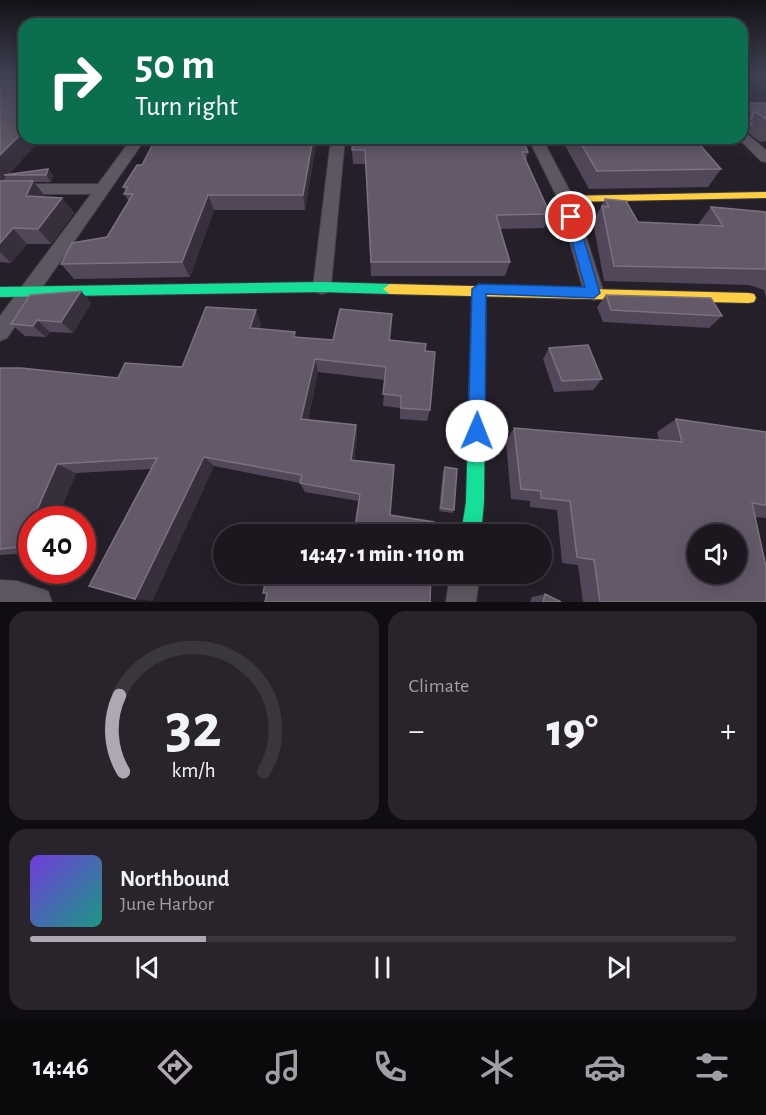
<!DOCTYPE html>
<meta charset="utf-8">
<style>
body{margin:0;font-family:"Alegreya Sans",sans-serif;background:#29242c;color:#f1f3f6;height:100vh;display:flex;flex-direction:column;font-size:22px;white-space:nowrap}
*{box-sizing:border-box;margin:0}
p{font-size:20px;color:#a09fa4}
.icon{flex:none;width:33px;height:33px;fill:none;stroke:currentColor;stroke-width:2;stroke-linecap:round;stroke-linejoin:round}
.map{position:relative;height:602px;overflow:hidden}
.details{display:flex;flex-direction:column;gap:9px;padding:9px;background:#0f0d11;flex:1}
.details>*{flex:none}
.hud{position:absolute;left:18px;top:18px;width:730px;height:126px;border-radius:18px;box-shadow:0 3px 15px #0003,0 0 0 2px #3a363d;background:#0b6e4f;color:#fff;overflow:hidden}
.fabs{position:absolute;left:687px;top:524px;display:grid;gap:12px}
.fabs a{display:grid;place-items:center;width:60px;height:60px;border-radius:50%;background:#1c171f;box-shadow:0 3px 15px #0003,0 0 0 2px #3a363d;font-size:30px}
.speed{position:absolute;left:18px;top:506px;display:flex;gap:12px;font-size:30px;font-weight:700;text-align:center}
.speed>*{display:grid;place-content:center;width:78px;height:78px;border-radius:50%;background:#1c171f;box-shadow:0 3px 15px #0003,0 0 0 2px #3a363d;line-height:1}
.speed .limit{border:9px solid #d22;background:#fff;color:#111}
.pin{position:absolute;display:grid;place-items:center;width:51px;height:51px;color:#fff;margin:-26px;border:3px solid #fff;border-radius:50%;box-shadow:0 2px 6px #0007}
.me{position:absolute;width:66px;margin:-33px;rotate:1deg;stroke-linejoin:round;filter:drop-shadow(0 0 4px #0008)}
.turn{display:flex;align-items:center;gap:21px;height:126px;padding:0 18px;font-size:27px}
.turn .icon{width:78px;height:78px;stroke-width:2.5}
.turn b{display:block;font-size:42px;line-height:51px}
.big{font-size:45px;font-weight:800;line-height:1.1}
.details .widget{flex:1;display:flex;flex-direction:column;justify-content:center;gap:9px;min-width:0;padding:0 21px;border-radius:18px;background:#29242c}
.details .dial{align-items:center;gap:0}
.dial svg{height:156px;overflow:visible;fill:none;stroke:#3a363d;stroke-width:7;stroke-linecap:round;text-anchor:middle}
.dial text{fill:#f1f3f6;stroke:none}
.song{display:flex;align-items:center;gap:18px}
.cover{width:72px;height:72px;border-radius:9px;background:linear-gradient(135deg,hsl(260 70% 55%),hsl(170 70% 35%))}
.played{height:6px;border-radius:3px;background:linear-gradient(90deg,#afa8b3 25%,#3a363d 25%)}
.keys{display:flex;justify-content:space-around;direction:ltr}
.heat{display:flex;justify-content:space-between;align-items:center;font-size:33px;direction:ltr}
.details .tiles{flex:1;display:grid;gap:9px;grid-template-columns:1fr 1fr}
.widget:last-child{grid-column:span 2}
.trip{position:absolute;left:213px;top:524px;width:339px;height:60px;border-radius:30px;background:#1c171f;box-shadow:0 3px 15px #0003,0 0 0 2px #3a363d;font-weight:800;line-height:60px;text-align:center}
.dock{display:flex;height:96px;justify-content:space-around;align-items:center;background:#0b090c;color:#a09fa4}
.dock .icon{width:42px;height:42px}
.dock .current{color:#afa8b3}
.dock b{font-size:27px;color:#f1f3f6}
.map>svg:first-child{display:block}
</style>
<div class="map">
<svg width="766" height="602" viewBox="0 0 766 602">
<rect width="100%" height="100%" fill="#251f29"/>
<g fill="none" stroke-linecap="round" stroke-linejoin="round">
<defs>
<path id="street" d="M742 130 766 150V162L761 161 738 138H742Z
M132 138H146L7 338 0 341V316L91 194H0V184H98Z
M331 138H345L331 287 329 292 322 294 315 292 313 287Z
M528 138H542L574 199 604 293 601 298 594 300 587 298 584 293 558 199Z
M450 573H480L476 602H446Z
M0 580 17 581 48 591 52 602H0Z"/>
<path id="fast" d="M322 282 390 284 397 289 390 294 322 292 0 297V287Z
M479 284 486 289 484 502 481 534H461L466 502 472 289Z"/>
<path id="slow" d="M766 192V198L566 202 561 199 566 196Z
M390 284 749 293 754 294 756 298 754 302 749 303 390 294 383 289Z"/>
</defs>
<!-- street casing -->
<use href="#street" stroke="#403b44" stroke-width="2"/>
<!-- fast casing -->
<use href="#fast" stroke="#403b44" stroke-width="2"/>
<!-- slow casing -->
<use href="#slow" stroke="#403b44" stroke-width="2"/>
<!-- street -->
<use href="#street" fill="#5c5760" fill-rule="evenodd"/>
<!-- fast -->
<use href="#fast" fill="#16e098" fill-rule="evenodd"/>
<!-- slow -->
<use href="#slow" fill="#ffcf43" fill-rule="evenodd"/>
</g>
<!-- wall -->
<path fill="#524758" d="M742 75H766V80L742 81Z
M0 80 24 138H42L9 174 48 169 53 176 51 182H34L45 197 62 198 74 213 51 244H27L11 263 0 262Z
M742 103H766V141L760 142 747 132 740 143H730L726 141H697L721 169 708 187 589 189 561 138H742Z
M156 138H317L305 210H214L190 277 74 279 61 264 107 237 129 201 124 194 126 191 123 187 142 165Z
M352 150 528 152 526 161 550 214 544 228 500 229 510 262 505 276H371L366 164H353Z
M605 199 638 222 700 225 699 223 711 207 766 212V299L764 290 749 285 604 281 593 222Z
M81 291 91 303 73 333 50 332 46 337 25 336 11 324Z
M606 295 722 316 709 328 603 322 597 307Z
M392 314 390 341 425 351 430 410 427 421 400 419V408L383 406 385 380 318 372 308 420 356 425 357 435 354 460 390 515 433 534 359 501 305 492 300 483 214 466 152 601 151 469 76 473 57 519H32V553L0 555V368L118 378 182 367 261 324 260 329 297 337 333 340Z
M549 348 602 379 593 390 554 392 543 359Z
M676 419 766 433V518L755 517 766 602H583L578 565 562 563 557 510 530 507V501L511 499 506 441 514 428 659 440 657 432Z
M445 467 454 510 452 513 439 511 443 471Z
M545 594 561 602H530L532 597Z"/>
<!-- shaded-wall -->
<path fill="#382f3d" d="M24 131V138H42L8 175H4L6 177 2 182H0V155Z
M313 138H317L305 210 303 195Z
M48 169 53 176 51 182 46 175Z
M33 181 45 196 39 212 26 196Z
M208 195 214 210 190 277 182 262Z
M62 198 74 213 51 244 38 229Z
M13 228 27 244 11 263 0 252V243Z
M81 291 91 303 73 333 61 322Z
M256 310 261 324 256 341 250 328Z
M392 314V328L389 354V340Z
M37 320 50 332 46 337 33 326Z
M315 359 318 372 306 430 301 419Z
M356 425 357 435 353 469 351 460Z
M204 457 214 466 152 601 135 599Z
M57 464 76 473 57 519H33Z
M32 522V550L20 547Z"/>
<!-- building -->
<path fill="#645969" stroke="#7b7181" stroke-width="1.5" fill-rule="evenodd" d="M0 80H24V131L0 155Z
M742 103H766V119L754 111 752 118 748 121 752 125 742 126Z
M156 138H313L303 195H208L182 262 61 264 72 243 107 237 133 194H124L128 187H123L137 165H142Z
M353 138H522L528 152H522L550 214 496 215 510 262H371L365 150H352Z
M578 138H694L721 169 597 171Z
M48 169 46 175H4Z
M0 181H33L26 196 62 198 38 229 13 228 0 243Z
M605 199 626 201 638 222 723 226 711 207 766 212V269L614 266 602 206 609 207Z
M81 291 61 322 37 320 33 326 11 324 30 295Z
M606 295 711 298 722 316 611 310Z
M206 307 256 310 250 328 295 332 294 337 333 340 340 309 392 314 389 340 426 344 425 351 435 352 430 410 401 408V396L383 394 386 367 315 359 301 419 356 425 351 460 394 465 390 515 434 522 433 534H354L360 494 300 483 302 475 204 457 135 599 89 586 157 458 57 464 33 519H32V522L20 547 0 549V368H21L118 378 125 363 182 367Z
M588 345 602 379 562 381 549 348Z
M676 419 766 432V505L752 503 766 567V602H600L594 560 577 557 570 501 541 498V491L521 489 514 428 682 442ZM698 534H736V573H698Z
M445 467 457 469 454 510 441 508Z
M267 573H431L430 602H265L267 593H263Z
M545 594 561 602H543Z"/>
<!-- sky -->
<linearGradient id="sky" x2="0" y2="1"><stop stop-color="#141117"/><stop offset="0.47" stop-color="#404254"/><stop offset="1" stop-color="#404254" stop-opacity="0"/></linearGradient>
<rect width="766" height="160" fill="url(#sky)"/>
<!-- route -->
<path fill="#1a73e8" stroke="#114b97" stroke-width="1.5" d="M571 214 577 217 600 293 594 298 486 294 485 431 483 437 477 439 471 437 468 431 472 289 479 284 585 287 565 217Z"/>
</svg>
<div class="fabs">
<a><svg class="icon" aria-label="sound" viewBox="0 0 24 24"><path d="M4 9h4l5-4v14l-5-4H4zM17 9q2 3 0 6"/></svg></a>
</div>
<div class="speed"><div class="limit">40</div></div>
<div class="pin" style="left:571px;top:217px;background:#d93025"><svg class="icon" aria-label="arrive" viewBox="0 0 24 24"><path d="M6 21V4h12l-3 4 3 4H6"/></svg></div>
<svg class="me" style="left:477px;top:431px" viewBox="-20 -20 40 40"><circle r="19" fill="#fff"/><path d="M0-13L10 11 0 6-10 11z" fill="#1a73e8"/></svg>
<div class="trip">14:47 · 1 min · 110 m</div>
<div class="hud">
<div class="turn"><svg class="icon" aria-label="right" viewBox="0 0 24 24"><path d="M7 20v-9h11M14 6l5 5-5 5"/></svg><div><b>50 m</b>Turn right</div></div>
</div>
</div>
<section class="details">
<div class="tiles">
<div class="widget dial"><svg viewBox="0 0 100 80">
<path d="M14 69A42 42 0 1 1 86 69"/>
<path d="M14 69A42 42 0 0 1 12 30" stroke="#afa8b3"/>
<text x="50" y="56" font-size="32" font-weight="700">32</text>
<text x="50" y="72" font-size="11">km/h</text>
</svg></div>
<div class="widget"><p>Climate</p>
<div class="heat"><a>−</a><b class="big">19°</b><a>+</a></div>
</div>
<div class="widget">
<div class="song"><i class="cover"></i><div><b>Northbound</b><p>June Harbor</p></div></div>
<div class="played"></div>
<div class="keys"><svg class="icon" aria-label="previous" viewBox="0 0 24 24"><path d="M18 5L8 12l10 7zM5 5v14"/></svg><svg class="icon" aria-label="pause" viewBox="0 0 24 24"><path d="M8 5v14M16 5v14"/></svg><svg class="icon" aria-label="next" viewBox="0 0 24 24"><path d="M6 5l10 7-10 7zM19 5v14"/></svg></div>
</div>
</div>
</section>
<nav class="dock">
<b>14:46</b>
<svg class="icon current" aria-label="directions" viewBox="0 0 24 24"><path d="M12 3l9 9-9 9-9-9zM9 14v-3h6M13 9l2 2-2 2"/></svg>
<svg class="icon" aria-label="music" viewBox="0 0 24 24"><path d="M9 18V5l10-2v13"/><circle cx="6" cy="18" r="3"/><circle cx="16" cy="16" r="3"/></svg>
<svg class="icon" aria-label="phone" viewBox="0 0 24 24"><path d="M5 4h4l2 5-3 2q2 4 5 5l2-3 5 2v4C11 20 4 13 5 4z"/></svg>
<svg class="icon" aria-label="climate" viewBox="0 0 24 24"><path d="M12 3v18M4 7l16 10M4 17L20 7"/></svg>
<svg class="icon" aria-label="car" viewBox="0 0 24 24"><path d="M5 17H2v-5l4-1 3-4h7l3 4 3 1v5h-3M9 17h6M6 11h13"/><circle cx="7" cy="17" r="2"/><circle cx="17" cy="17" r="2"/></svg>
<svg class="icon" aria-label="filters" viewBox="0 0 24 24"><path d="M4 7h16M4 17h16"/><circle cx="9" cy="7" r="2"/><circle cx="15" cy="17" r="2"/></svg>
</nav>
